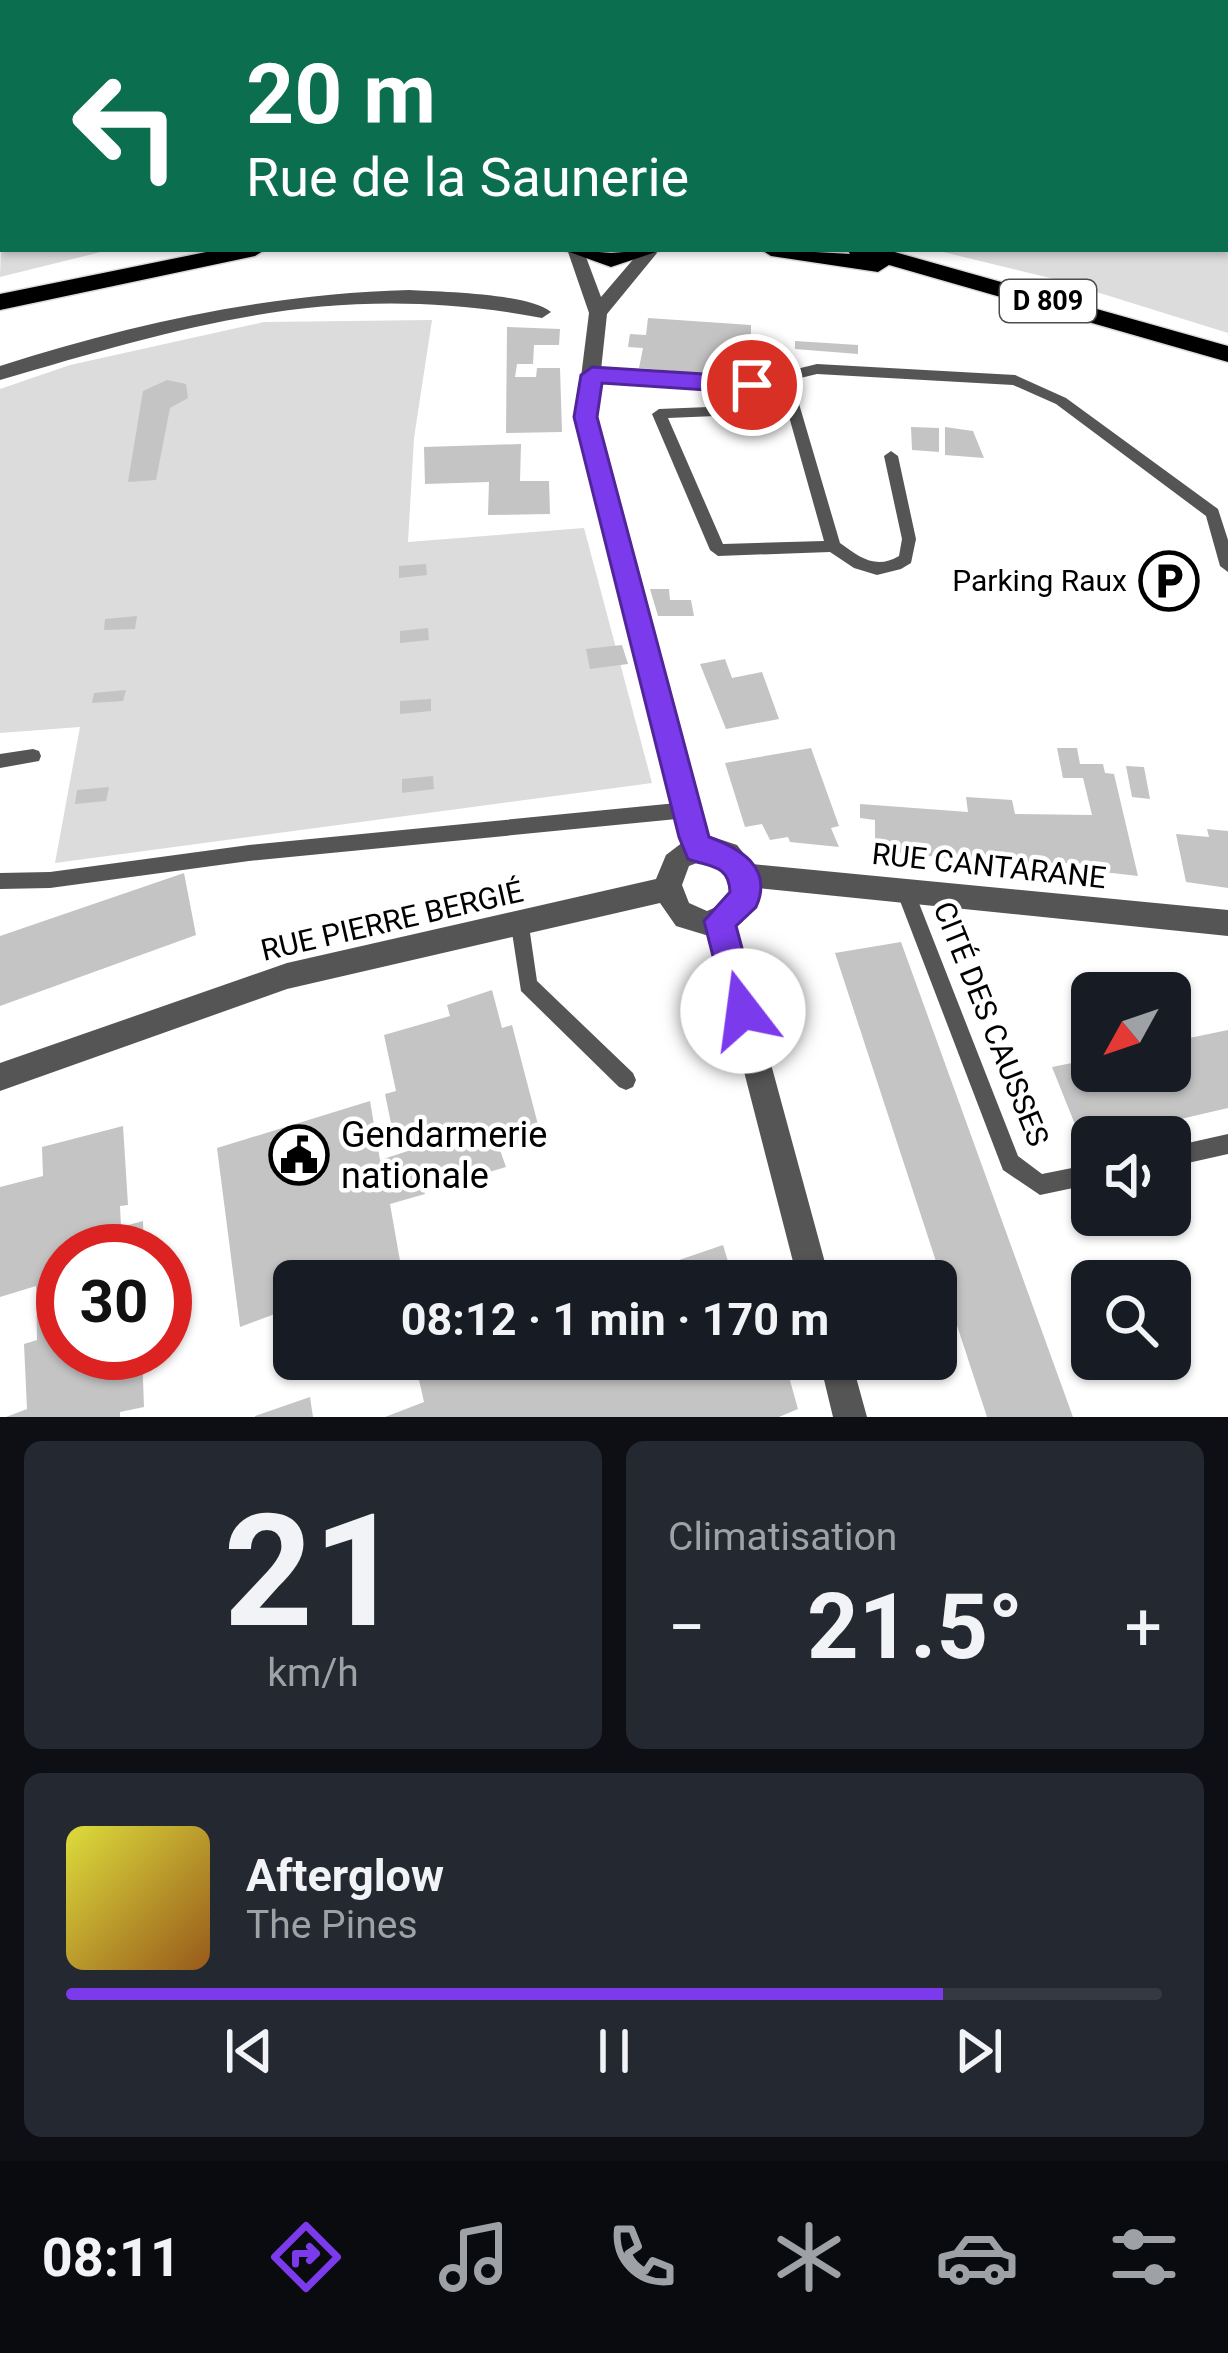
<!DOCTYPE html>
<html lang="fr">
<meta charset="utf-8">
<style>
body{margin:0;font-family:Roboto,sans-serif;background:#242831;color:#f1f3f6;height:100vh;display:flex;flex-direction:column;font-size:45px;white-space:nowrap}
*{box-sizing:border-box;margin:0}
p{font-size:39px;color:#9ea1a6}
.icon{flex:none;width:66px;height:66px;fill:none;stroke:currentColor;stroke-width:2;stroke-linecap:round;stroke-linejoin:round}
.map{position:relative;height:1417px;overflow:hidden}
.details{display:flex;flex-direction:column;gap:24px;padding:24px;background:#0d0f14;flex:1}
.details>*{flex:none}
.banner{position:absolute;left:0px;top:0px;width:1230px;height:252px;box-shadow:0 3px 9px #0004;background:#0b6e4f;color:#fff;overflow:hidden}
.needle{width:78px;rotate:230deg}
.fabs{position:absolute;left:1071px;top:972px;display:grid;gap:24px}
.fabs a{display:grid;place-items:center;width:120px;height:120px;border-radius:18px;background:#171b24;box-shadow:0 3px 9px #0004;font-size:60px}
.speed{position:absolute;left:36px;top:1224px;display:flex;gap:24px;font-size:60px;font-weight:700;text-align:center}
.speed>*{display:grid;place-content:center;width:156px;height:156px;border-radius:50%;background:#171b24;box-shadow:0 3px 9px #0004;line-height:1}
.speed .limit{border:18px solid #d22;background:#fff;color:#111}
.pin{position:absolute;display:grid;place-items:center;width:102px;height:102px;color:#fff;margin:-51px;border:6px solid #fff;border-radius:50%;box-shadow:0 3px 12px #0007}
.me{position:absolute;width:132px;margin:-66px;rotate:345deg;stroke-linejoin:round;filter:drop-shadow(0 0 9px #0008)}
.turn{display:flex;align-items:center;gap:42px;height:252px;padding:0 48px;font-size:54px}
.turn .icon{width:156px;height:156px;stroke-width:2.5}
.turn b{display:block;font-size:84px;line-height:102px}
.big{font-size:90px;font-weight:700;line-height:1.1}
.details .tile{flex:1;display:flex;flex-direction:column;justify-content:center;gap:18px;min-width:0;padding:0 42px;border-radius:18px;background:#242831}
.details .dial{align-items:center;gap:0}
.dial b{font-size:156px;line-height:1}
.song{display:flex;align-items:center;gap:36px}
.cover{width:144px;height:144px;border-radius:18px;background:linear-gradient(135deg,hsl(60 70% 55%),hsl(30 70% 35%))}
.played{height:12px;border-radius:6px;background:linear-gradient(90deg,#7c3aed 80%,#363941 80%)}
.keys{display:flex;justify-content:space-around;direction:ltr}
.heat{display:flex;justify-content:space-between;align-items:center;font-size:66px;direction:ltr}
.details .tiles{flex:1;display:grid;gap:24px;grid-template-columns:1fr 1fr}
.tile:last-child{grid-column:span 2}
.trip{position:absolute;left:273px;top:1260px;width:684px;height:120px;border-radius:18px;background:#171b24;box-shadow:0 3px 9px #0004;font-weight:700;line-height:120px;text-align:center}
.menu{display:flex;height:192px;justify-content:space-around;align-items:center;background:#090b0e;color:#9ea1a6}
.menu .icon{width:84px;height:84px}
.menu .active{color:#7c3aed}
.menu b{font-size:54px;color:#f1f3f6}
.map>svg:first-child{display:block}
</style>
<div class="map">
<svg width="1228" height="1417" viewBox="0 0 1228 1417">
<rect width="100%" height="100%" fill="#fff"/>
<!-- green -->
<path fill="#dcdcdc" d="M1228 148V333L1058 280 931 249H1227Z
M3 181V249H113L0 277Z
M432 320 414 438 408 542 584 528 652 783 55 863 80 727 0 733V389L70 365 264 322Z"/>
<!-- water -->
<path fill="#a3a3a3" d="M0 0H1228V146L1227 3H3L0 170Z"/>
<!-- building -->
<path fill="#c4c4c4" d="M648 318 751 325V342L764 343 763 369 744 377 639 368 643 348 628 347 630 334 646 335Z
M507 327 560 329 559 345H534L533 364H517L515 377H536L537 368H560L562 432 506 433Z
M795 341 858 345V354L795 349Z
M167 380 186 384 188 398 170 408 156 480 128 482 143 391Z
M911 427 939 428V452L912 450Z
M945 427 973 431 984 458 945 455Z
M521 444 520 481H549L550 514 488 515 489 482 425 484 424 447Z
M426 564 427 575 399 578V566Z
M650 589H669L670 600H691L694 616H658Z
M137 616 135 629 104 630 105 619Z
M428 628 429 640 400 643V631Z
M622 645 628 664 590 669 586 649Z
M725 659 732 678 762 672 779 719 726 729 700 664Z
M126 690 123 701 92 703 94 693Z
M431 699V711L400 714V701Z
M811 748 839 826 831 828 839 847 790 842 788 837 770 840 762 824 745 827 725 763Z
M1057 748H1077L1080 764H1103L1105 773 1114 774 1138 876 1103 872 1102 864 973 861 875 850V820L860 818V804L968 812 966 797 1012 800 1015 814 1092 815 1083 778H1063Z
M1126 766 1144 767 1150 799 1132 797Z
M433 776 434 789 402 793V779Z
M109 787 106 801 75 804 77 790Z
M1207 829 1228 831V888L1186 882 1176 834 1209 837Z
M184 873 196 935 0 1006V936Z
M901 942 1073 1417H987L835 953Z
M492 990 502 1028 512 1025 541 1136 500 1150 506 1167 452 1183 451 1171 421 1181 425 1194 390 1204 402 1272 374 1281H294V1307L240 1327 217 1148 370 1101 380 1160 411 1150 409 1139 395 1143 385 1094 396 1091 384 1035 450 1016 447 1005Z
M1228 1030V1108L1082 1142 1052 1067 1092 1059V1071H1170V1042Z
M123 1126 128 1205 120 1206 121 1227 143 1221 144 1251H63V1353H93V1359L142 1353 144 1407 120 1412V1417H6L27 1409 24 1344 37 1340 36 1286 0 1297V1187L43 1176 42 1147Z
M723 1245 734 1281H646L644 1272Z
M497 1359H555L558 1374 590 1359H750L751 1366 784 1359 798 1409 779 1417H385L424 1402 419 1380Z
M310 1397 313 1417H255V1416Z"/>
<g fill="none" stroke-linecap="round" stroke-linejoin="round">
<defs>
<path id="primary" d="M221 249H266L255 256 0 310V294Z
M561 249 611 253 665 249 611 267Z
M760 249 850 254 847 249H884L1228 346V362L889 265 878 272 771 256Z"/>
</defs>
<!-- primary casing -->
<use href="#primary" stroke="#dbdbdb" stroke-width="3"/>
<!-- service -->
<path fill="#555" fill-rule="evenodd" d="M817 364 1015 375 1066 398 1218 509 1228 540V572L1220 566 1206 516 1056 404 1013 385 817 374 792 380 840 543C859 557 876 570 899 556L902 539 884 456 891 451 898 456 916 539 911 563 901 569 877 575 854 568 830 552 718 556 710 550 652 414 659 409 785 404 779 383 752 390 592 380 585 375 592 370 752 380ZM788 413 824 541 723 544 668 418Z
M33 749 39 751 41 756 39 761 0 768V754Z
M687 802 693 805 696 810 693 815 687 818 249 861 50 888 0 889V873L50 872 249 845Z
M906 885 912 887 915 893 1018 1156 1042 1174 1092 1164V1184L1040 1195 1003 1170 897 893 900 887Z
M520 917 527 920 529 926 537 981 633 1073 636 1080 633 1087 626 1090 619 1087 521 991 511 926 513 920Z
M1228 1134V1154L1170 1167V1147Z"/>
<!-- minor -->
<path fill="#555" fill-rule="evenodd" d="M567 249H583L601 297 642 249H654L657 253 607 314 596 417 707 835 737 845 752 864 1228 910V936L758 888 748 915 734 928 830 1281H798L709 936 676 926 660 903 287 989 0 1091V1063L287 963 656 879 666 855 683 842 576 417 589 313ZM707 859 725 866 732 885 725 903 707 911 689 903 682 885 689 866Z
M409 290C442 292 527 293 551 312L542 318C338 280 194 323 0 380V366C134 323 267 294 409 290Z
M819 1359H851L867 1417H833Z"/>
<!-- primary -->
<use href="#primary" fill="#000" fill-rule="evenodd"/>
</g>
<!-- route -->
<path fill="#7c3aed" stroke="#51269a" stroke-width="3" d="M592 367 752 377 764 385 752 393 602 383 597 417 709 837C739 848 774 867 756 907L736 926 759 1011 754 1022 743 1027 732 1022 727 1011 704 921 730 892C729 864 709 867 688 859L679 837 574 417 581 375Z"/>
<!-- icons -->
<defs>
<symbol id="parking-ring" viewBox="-11 -11 22 22"><circle r="9.5" fill="#fff" stroke="#000" stroke-width="1.5"/><path d="M-3.5-5.5H1a3.5 3.5 0 0 1 0 7H-1V5.5H-3.5ZM-1-3.4V-.6H.8a1.4 1.4 0 0 0 0-2.8Z" fill="#000"/></symbol>
<symbol id="civic-ring" viewBox="-11 -11 22 22"><circle r="9.5" fill="#fff" stroke="#000" stroke-width="1.5"/><path d="M-.6-6.5H3V-4.5H.6V-3L4-1V1h2V6H-6V1h2V-1L-.6-3ZM-1.2 2.5V6h2.4V2.5Z" fill="#000"/></symbol>
</defs>
<g fill-rule="evenodd">
<use href="#parking-ring" x="1136" y="548" width="66" height="66"/>
<use href="#civic-ring" x="266" y="1122" width="66" height="66"/>
</g>
<g text-anchor="middle" stroke-width="9" stroke-linejoin="round" paint-order="stroke">
<!-- shield labels -->
<rect fill="#fff" stroke="#4c4c4c" stroke-width="3" x="1000" y="280" width="96" height="42" rx="9"/>
<g font-size="27" font-weight="bold" fill="#000">
<text x="1048" y="310">D 809</text>
</g>
<!-- poi labels -->
<g font-size="30" fill="#000" stroke="#fff" text-anchor="end">
<text x="1127" y="591">Parking Raux</text>
</g>
<!-- street labels -->
<g font-size="30" fill="#000" stroke="#fff">
<text transform="translate(989 866) rotate(6)" y="10">RUE CANTARANE</text>
<text transform="translate(392 921) rotate(-13)" y="10">RUE PIERRE BERGIÉ</text>
<text transform="translate(991 1024) rotate(68)" y="10">CITÉ DES CAUSSES</text>
</g>
<!-- near-poi labels -->
<g font-size="36" fill="#000" stroke="#fff" text-anchor="start">
<text x="341" y="1147">Gendarmerie<tspan x="341" dy="41">nationale</tspan></text>
</g>
</g>
</svg>
<div class="fabs">
<a><svg class="needle" viewBox="-14 -14 28 28"><path d="M0-13l5 13h-10z" fill="#e53935"/><path d="M0 13l5-13h-10z" fill="#9ea1a6"/></svg></a>
<a><svg class="icon" aria-label="sound" viewBox="0 0 24 24"><path d="M4 9h4l5-4v14l-5-4H4zM17 9q2 3 0 6"/></svg></a>
<a><svg class="icon" aria-label="search" viewBox="0 0 24 24"><circle cx="10" cy="10" r="6"/><path d="M15 15l6 6"/></svg></a>
</div>
<div class="speed"><div class="limit">30</div></div>
<div class="pin" style="left:752px;top:385px;background:#d93025"><svg class="icon" aria-label="arrive" viewBox="0 0 24 24"><path d="M6 21V4h12l-3 4 3 4H6"/></svg></div>
<svg class="me" style="left:743px;top:1011px" viewBox="-20 -20 40 40"><circle r="19" fill="#fff"/><path d="M0-13L10 11 0 6-10 11z" fill="#7c3aed"/></svg>
<div class="trip">08:12 · 1 min · 170 m</div>
<div class="banner">
<div class="turn"><svg class="icon" aria-label="left" viewBox="0 0 24 24"><path d="M17 20v-9H6M10 6l-5 5 5 5"/></svg><div><b>20 m</b>Rue de la Saunerie</div></div>
</div>
</div>
<section class="details">
<div class="tiles">
<div class="tile dial"><b>21</b><p>km/h</p></div>
<div class="tile"><p>Climatisation</p>
<div class="heat"><a>−</a><b class="big">21.5°</b><a>+</a></div>
</div>
<div class="tile">
<div class="song"><i class="cover"></i><div><b>Afterglow</b><p>The Pines</p></div></div>
<div class="played"></div>
<div class="keys"><svg class="icon" aria-label="previous" viewBox="0 0 24 24"><path d="M18 5L8 12l10 7zM5 5v14"/></svg><svg class="icon" aria-label="pause" viewBox="0 0 24 24"><path d="M8 5v14M16 5v14"/></svg><svg class="icon" aria-label="next" viewBox="0 0 24 24"><path d="M6 5l10 7-10 7zM19 5v14"/></svg></div>
</div>
</div>
</section>
<nav class="menu">
<b>08:11</b>
<svg class="icon active" aria-label="directions" viewBox="0 0 24 24"><path d="M12 3l9 9-9 9-9-9zM9 14v-3h6M13 9l2 2-2 2"/></svg>
<svg class="icon" aria-label="music" viewBox="0 0 24 24"><path d="M9 18V5l10-2v13"/><circle cx="6" cy="18" r="3"/><circle cx="16" cy="16" r="3"/></svg>
<svg class="icon" aria-label="phone" viewBox="0 0 24 24"><path d="M5 4h4l2 5-3 2q2 4 5 5l2-3 5 2v4C11 20 4 13 5 4z"/></svg>
<svg class="icon" aria-label="climate" viewBox="0 0 24 24"><path d="M12 3v18M4 7l16 10M4 17L20 7"/></svg>
<svg class="icon" aria-label="car" viewBox="0 0 24 24"><path d="M5 17H2v-5l4-1 3-4h7l3 4 3 1v5h-3M9 17h6M6 11h13"/><circle cx="7" cy="17" r="2"/><circle cx="17" cy="17" r="2"/></svg>
<svg class="icon" aria-label="filters" viewBox="0 0 24 24"><path d="M4 7h16M4 17h16"/><circle cx="9" cy="7" r="2"/><circle cx="15" cy="17" r="2"/></svg>
</nav>
